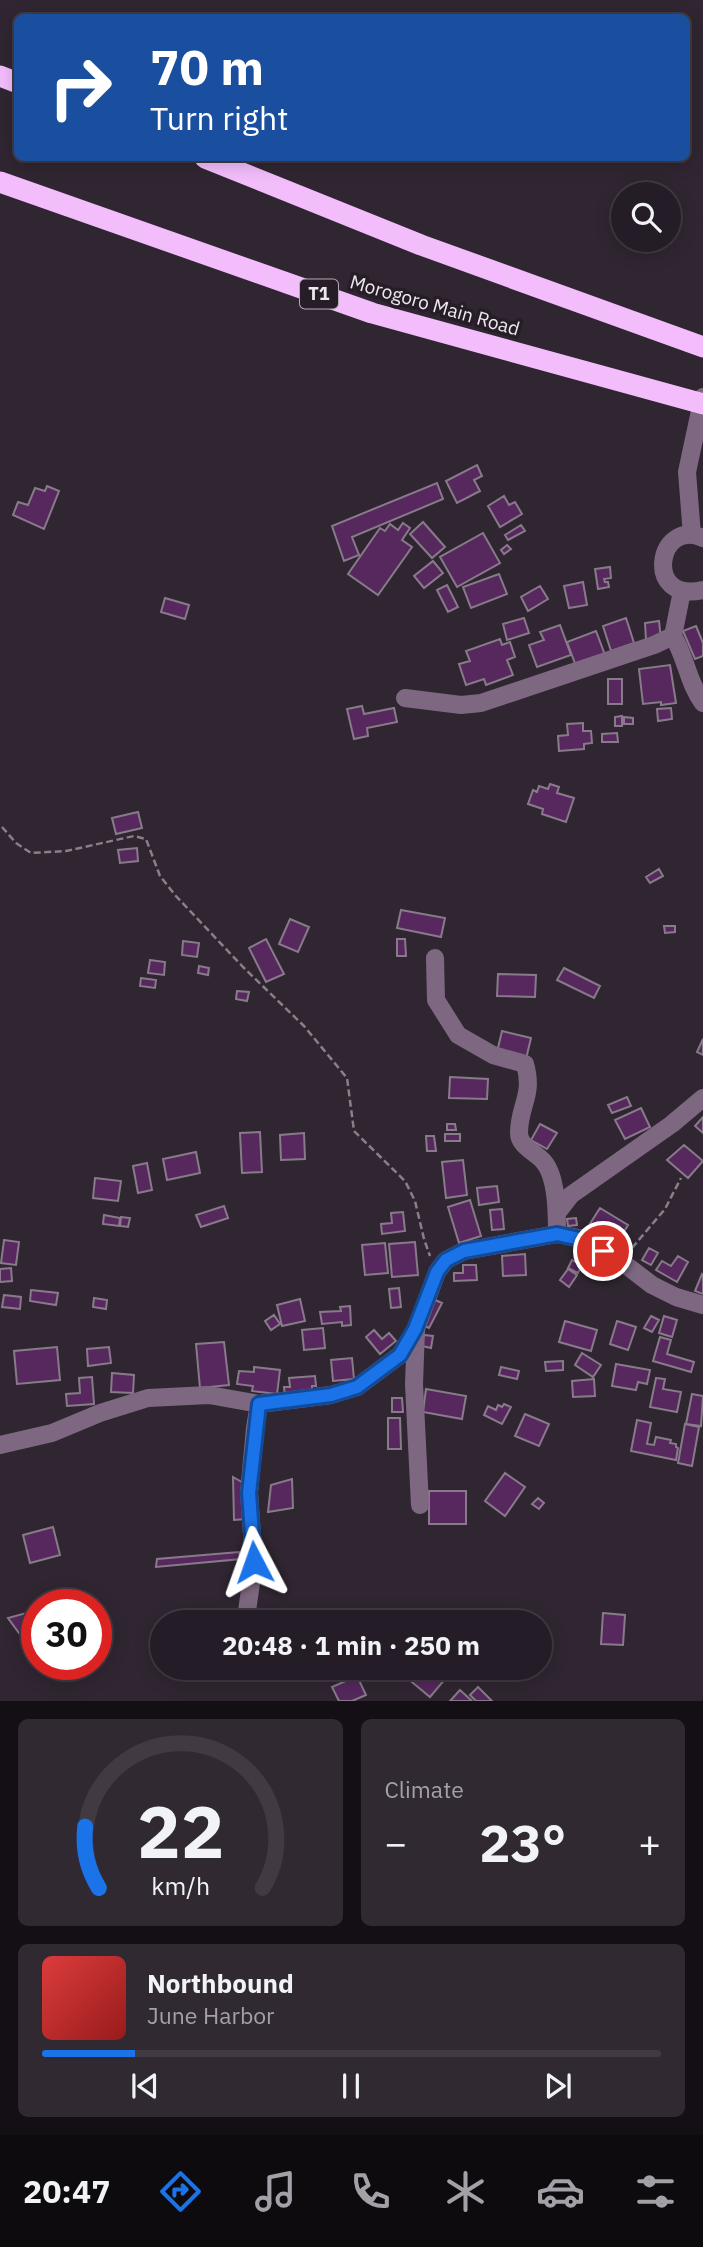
<!DOCTYPE html>
<meta charset="utf-8">
<style>
body{margin:0;font-family:"IBM Plex Sans",sans-serif;background:#302932;color:#f1f3f6;height:100vh;display:flex;flex-direction:column;font-size:26px;white-space:nowrap}
*{box-sizing:border-box;margin:0}
p{font-size:23px;color:#a3a1a7}
.icon{flex:none;width:38px;height:38px;fill:none;stroke:currentColor;stroke-width:2;stroke-linecap:round;stroke-linejoin:round}
.map{position:relative;height:1701px;overflow:hidden}
.panel{display:flex;flex-direction:column;gap:18px;padding:18px;background:#140f15;flex:1}
.panel>*{flex:none}
.banner{position:absolute;left:14px;top:14px;width:676px;height:147px;border-radius:10px;box-shadow:0 4px 18px #0003,0 0 0 2px #413a43;background:#1a4fa0;color:#fff;overflow:hidden}
.fabs{position:absolute;left:611px;top:182px;display:grid;gap:14px}
.fabs a{display:grid;place-items:center;width:70px;height:70px;border-radius:50%;background:#241c26;box-shadow:0 4px 18px #0003,0 0 0 2px #413a43;font-size:35px}
.speed{position:absolute;left:21px;top:1589px;display:flex;gap:14px;font-size:35px;font-weight:700;text-align:center}
.speed>*{display:grid;place-content:center;width:91px;height:91px;border-radius:50%;background:#241c26;box-shadow:0 4px 18px #0003,0 0 0 2px #413a43;line-height:1}
.speed .limit{border:10px solid #d22;background:#fff;color:#111}
.pin{position:absolute;display:grid;place-items:center;width:60px;height:60px;color:#fff;margin:-30px;border:4px solid #fff;border-radius:50%;box-shadow:0 2px 7px #0007}
.me{position:absolute;width:77px;margin:-38px;rotate:356deg;stroke-linejoin:round;filter:drop-shadow(0 0 5px #0008)}
.turn{display:flex;align-items:center;gap:24px;height:147px;padding:0 21px;font-size:32px}
.turn .icon{width:91px;height:91px;stroke-width:2.5}
.turn b{display:block;font-size:49px;line-height:60px}
.big{font-size:52px;font-weight:800;line-height:1.1}
.panel .widget{flex:1;display:flex;flex-direction:column;justify-content:center;gap:10px;min-width:0;padding:0 24px;border-radius:10px;background:#302932}
.panel .dial{align-items:center;gap:0}
.dial svg{height:182px;overflow:visible;fill:none;stroke:#413a43;stroke-width:7;stroke-linecap:round;text-anchor:middle}
.dial text{fill:#f1f3f6;stroke:none}
.song{display:flex;align-items:center;gap:21px}
.cover{width:84px;height:84px;border-radius:10px;background:linear-gradient(135deg,hsl(0 70% 55%),hsl(0 70% 35%))}
.played{height:7px;border-radius:4px;background:linear-gradient(90deg,#1a73e8 15%,#413a43 15%)}
.keys{display:flex;justify-content:space-around;direction:ltr}
.heat{display:flex;justify-content:space-between;align-items:center;font-size:38px;direction:ltr}
.panel .tiles{flex:1;display:grid;gap:18px;grid-template-columns:1fr 1fr}
.widget:last-child{grid-column:span 2}
.trip{position:absolute;left:150px;top:1610px;width:402px;height:70px;border-radius:35px;background:#241c26;box-shadow:0 4px 18px #0003,0 0 0 2px #413a43;font-weight:800;line-height:70px;text-align:center}
.tabs{display:flex;height:112px;justify-content:space-around;align-items:center;background:#0e0b0f;color:#a3a1a7}
.tabs .icon{width:49px;height:49px}
.tabs .on{color:#1a73e8}
.tabs b{font-size:32px;color:#f1f3f6}
.map>svg:first-child{display:block}
</style>
<div class="map">
<svg width="703" height="1701" viewBox="0 0 703 1701">
<rect width="100%" height="100%" fill="#302632"/>
<!-- building -->
<path fill="#56285e" stroke="#887b89" stroke-width="2" d="M477 465 482 476 474 480 480 491 457 503 446 481Z
M437 483 443 499 352 537 359 555 344 561 332 526Z
M47 486 59 491 44 529 13 515 18 502 28 505 35 488 45 491Z
M504 496 509 505 515 502 522 514 500 527 488 506Z
M423 522 445 547 432 558 410 534Z
M403 523 410 528 402 540 412 547 378 595 348 574 380 528 385 531 390 524 398 530Z
M521 525 525 531 508 540 505 535Z
M483 533 500 563 457 587 440 557Z
M507 545 511 549 504 554 501 550Z
M433 561 443 573 424 588 414 576Z
M610 567 611 578 604 579 605 582H608L609 587 598 589 595 569Z
M499 574 507 594 471 608 463 587Z
M583 582 587 605 569 608 564 586Z
M447 585 458 607 448 612 437 590Z
M540 586 548 599 528 611 521 597Z
M165 598 189 605 185 619 161 612Z
M524 618 529 633 507 640 503 624Z
M626 618 634 643 611 651 603 626Z
M659 621 661 639 646 640 645 623Z
M560 625 571 655 537 667 529 645 544 640 540 632Z
M696 626 703 643V656L695 659 683 631Z
M596 631 605 655 576 666 567 642Z
M500 639 502 645 510 642 515 657 507 660 513 675 486 685 484 679 466 685 459 664 470 661 466 651Z
M670 665 676 703 661 705V702L643 704 639 669Z
M608 679H622V704H608Z
M362 706 364 714 394 708 397 722 367 728 368 736 354 739 347 709Z
M671 708 672 719 658 721 657 709Z
M622 716V726H615V717Z
M624 717 633 718V724H624Z
M583 723V731H591L592 743 584 744V749L559 751 558 736 568 735 567 724Z
M617 733 618 742H602V734Z
M550 784 559 787 557 793 574 798 566 822 542 814 543 809 528 804 533 790 537 792 539 786 548 789Z
M138 812 142 828 116 834 112 818Z
M137 848 138 861 120 863 118 850Z
M659 869 663 876 650 883 646 877Z
M401 910 445 918 441 937 397 928Z
M290 919 309 927 298 952 279 944Z
M664 926H675V932L665 933Z
M266 939 284 974 266 982 249 948Z
M397 939H405L406 956H397Z
M183 941 199 943 197 957 182 955Z
M150 960 165 962 164 975 148 973Z
M199 966 209 968 208 975 198 973Z
M564 968 600 986 594 998 557 980Z
M498 974 536 975 535 997 497 996Z
M141 978 156 980 155 988 140 986Z
M237 991 249 992 247 1001 236 999Z
M502 1031 531 1038 526 1059 497 1052Z
M703 1039V1055L697 1052Z
M450 1077 488 1079 487 1099 449 1098Z
M627 1097 631 1106 612 1113 608 1105Z
M641 1108 650 1127 625 1139 615 1120Z
M703 1117V1133L695 1126Z
M447 1124H455L456 1130H447Z
M540 1124 557 1133 547 1149 531 1140Z
M260 1132 262 1172 242 1173 240 1133Z
M304 1133 305 1159 281 1160 280 1135Z
M445 1134H460V1141H445Z
M426 1136H434L436 1151H427Z
M684 1145 703 1161 688 1178 667 1160Z
M196 1152 200 1173 167 1180 163 1159Z
M463 1160 467 1195 446 1198 442 1162Z
M147 1163 152 1190 138 1193 133 1166Z
M95 1178 121 1181 118 1201 93 1198Z
M497 1186 499 1202 479 1205 477 1188Z
M470 1200 481 1236 459 1243 448 1207Z
M224 1206 228 1218 201 1227 196 1215Z
M600 1208 628 1225 615 1247 586 1230Z
M502 1209 504 1229 492 1230 490 1210Z
M403 1212 405 1231 382 1234 381 1224 392 1223 391 1213Z
M104 1215 120 1218 119 1226 103 1224Z
M121 1217 130 1218 128 1227 120 1226Z
M576 1218 577 1225 568 1226 567 1219Z
M4 1240 19 1242 16 1265 1 1263Z
M415 1242 418 1275 392 1277 389 1244Z
M385 1243 388 1273 365 1275 362 1245Z
M649 1248 658 1253 651 1265 642 1260Z
M525 1254 526 1275 503 1276 502 1256Z
M678 1256 688 1262 677 1282 656 1270 662 1261 671 1266Z
M572 1260 582 1265 578 1273 568 1268Z
M463 1265H476L477 1280 454 1281V1273H463Z
M11 1268 12 1281 0 1282V1269Z
M568 1269 577 1275 569 1287 560 1280Z
M702 1274 703 1275V1294L695 1291Z
M399 1288 401 1307 391 1308 389 1289Z
M31 1290 58 1293 56 1305 30 1301Z
M4 1295 21 1297 20 1309 2 1307Z
M94 1298 107 1300 106 1309 93 1307Z
M300 1299 305 1321 282 1326 277 1305Z
M433 1299 442 1303 429 1328 420 1324Z
M350 1306 351 1325 342 1326V1322L322 1324 320 1312 341 1311 340 1307Z
M274 1315 280 1324 271 1330 265 1321Z
M651 1316 659 1320 652 1332 644 1328Z
M664 1316 677 1320 672 1337 659 1333Z
M565 1321 597 1330 591 1351 559 1342Z
M617 1321 636 1327 628 1350 610 1344Z
M323 1328 325 1348 304 1350 302 1330Z
M374 1330 382 1339 389 1333 396 1341 380 1354 366 1337Z
M424 1335 433 1336 431 1348 422 1346Z
M660 1337 671 1340 667 1354 694 1362 691 1372 653 1361Z
M224 1342 229 1385 200 1388 196 1344Z
M57 1347 60 1380 17 1384 14 1351Z
M109 1347 111 1363 88 1366 87 1349Z
M582 1353 601 1365 593 1377 575 1365Z
M352 1358 354 1379 333 1381 331 1360Z
M563 1361V1370L546 1371 545 1362Z
M616 1364 650 1370 647 1384 638 1382 636 1390 612 1386Z
M254 1367 280 1370 277 1394 252 1391 253 1386 237 1384 239 1371 254 1372Z
M501 1367 519 1371 517 1379 499 1375Z
M112 1373 134 1375 133 1393 111 1392Z
M315 1376 316 1386H312V1395L285 1397 284 1387H290L289 1378Z
M92 1377 94 1404 67 1406 66 1394 80 1393 79 1378Z
M656 1378 665 1379 663 1389 681 1392 677 1412 650 1407Z
M594 1379 595 1396 573 1397 572 1381Z
M426 1389 466 1396 462 1419 423 1412Z
M692 1394 703 1396 701 1426 686 1424Z
M392 1398H402L403 1412H392Z
M504 1404 511 1407 502 1424 484 1415 488 1406 496 1410 498 1405 502 1407Z
M525 1414 549 1424 539 1446 515 1436Z
M388 1418H400L401 1449H388Z
M637 1420 651 1423 647 1444 654 1445 656 1437 671 1440 670 1443 676 1444V1447L678 1448 676 1460 631 1451Z
M685 1424 699 1427 692 1466 678 1463Z
M505 1473 525 1487 505 1516 485 1501Z
M233 1477 247 1485V1519L234 1520Z
M292 1479 293 1508 268 1512 271 1485Z
M429 1491H466V1524H429Z
M538 1498 544 1503 539 1509 532 1504Z
M53 1527 60 1555 30 1563 23 1535Z
M239 1552 241 1559 156 1567 157 1559Z
M37 1610V1627L19 1633 8 1618Z
M420 1611H432V1622H420Z
M603 1613 625 1615 623 1645 601 1644Z
M406 1668H433L446 1678 430 1697 401 1673Z
M357 1676 366 1695 352 1701H339L332 1687Z
M478 1687 492 1701H476L470 1695Z
M460 1690 472 1701H450Z"/>
<g fill="none" stroke-linecap="round" stroke-linejoin="round">
<!-- path -->
<path stroke="#887f89" stroke-width="2.5" stroke-dasharray="7 3.5" stroke-linecap="butt" d="M2 827 16 843 31 853 66 851 134 836 146 839 160 876 175 895 243 967 304 1026 347 1078 354 1131 405 1181 415 1201 424 1239 430 1256
M632 1248 665 1209 681 1178"/>
<!-- minor -->
<path stroke="#7e6881" stroke-width="18" d="M692 535 687 472 703 397
M703 538C657 517 643 604 703 590
M682 591 673 636C686 657 688 683 703 703
M405 698 461 705 481 703 654 645 673 636
M435 958 436 1000 458 1035 493 1055 525 1064C534 1096 519 1105 519 1133 519 1146 535 1152 543 1161 557 1176 557 1213 557 1234
M557 1213 571 1195 672 1124 703 1098
M416 1329 414 1384 420 1505
M0 1445 52 1433 100 1413 148 1398 209 1395 259 1404 331 1395 357 1387 400 1355 416 1329 437 1272 446 1260 464 1251 557 1234 584 1239 622 1262 652 1285 676 1297 703 1305
M247 1611 254 1562 249 1493 255 1428 259 1404"/>
<!-- highway -->
<path stroke="#f3bdfc" stroke-width="21" d="M0 76 18 83
M205 158 421 245 703 347
M0 182 372 313 703 404"/>
</g>
<g fill="none" stroke-linecap="round" stroke-linejoin="round">
<defs>
<path id="route" d="M254 1562 249 1493 259 1404 331 1395 357 1387 400 1355 415 1329 437 1272 446 1260 464 1251 557 1234 584 1240 603 1251"/>
</defs>
<!-- route casing -->
<use href="#route" stroke="#114b97" stroke-width="18"/>
<!-- route -->
<use href="#route" stroke="#1a73e8" stroke-width="12"/>
</g>
<g text-anchor="middle" stroke-width="7" stroke-linejoin="round" paint-order="stroke">
<!-- shield labels -->
<rect fill="#271d28" stroke="#b3abb4" stroke-width="2" x="300" y="279.5" width="38" height="29" rx="5"/>
<g font-size="18" font-weight="bold" fill="#efe8f0">
<text x="319" y="300">T1</text>
</g>
<!-- street labels -->
<g font-size="19" fill="#efe8f0" stroke="#271d28">
<text transform="translate(435 305) rotate(16)" y="7">Morogoro Main Road</text>
</g>
</g>
</svg>
<div class="fabs">
<a><svg class="icon" aria-label="search" viewBox="0 0 24 24"><circle cx="10" cy="10" r="6"/><path d="M15 15l6 6"/></svg></a>
</div>
<div class="speed"><div class="limit">30</div></div>
<div class="pin" style="left:603px;top:1251px;background:#d93025"><svg class="icon" aria-label="arrive" viewBox="0 0 24 24"><path d="M6 21V4h12l-3 4 3 4H6"/></svg></div>
<svg class="me" style="left:254px;top:1562px" viewBox="-20 -20 40 40"><path d="M0-17L14 15 0 8-14 15z" fill="#1a73e8" stroke="#fff" stroke-width="4"/></svg>
<div class="trip">20:48 · 1 min · 250 m</div>
<div class="banner">
<div class="turn"><svg class="icon" aria-label="right" viewBox="0 0 24 24"><path d="M7 20v-9h11M14 6l5 5-5 5"/></svg><div><b>70 m</b>Turn right</div></div>
</div>
</div>
<section class="panel">
<div class="tiles">
<div class="widget dial"><svg viewBox="0 0 100 80">
<path d="M14 69A42 42 0 1 1 86 69"/>
<path d="M14 69A42 42 0 0 1 8 42" stroke="#1a73e8"/>
<text x="50" y="56" font-size="32" font-weight="700">22</text>
<text x="50" y="72" font-size="11">km/h</text>
</svg></div>
<div class="widget"><p>Climate</p>
<div class="heat"><a>−</a><b class="big">23°</b><a>+</a></div>
</div>
<div class="widget">
<div class="song"><i class="cover"></i><div><b>Northbound</b><p>June Harbor</p></div></div>
<div class="played"></div>
<div class="keys"><svg class="icon" aria-label="previous" viewBox="0 0 24 24"><path d="M18 5L8 12l10 7zM5 5v14"/></svg><svg class="icon" aria-label="pause" viewBox="0 0 24 24"><path d="M8 5v14M16 5v14"/></svg><svg class="icon" aria-label="next" viewBox="0 0 24 24"><path d="M6 5l10 7-10 7zM19 5v14"/></svg></div>
</div>
</div>
</section>
<nav class="tabs">
<b>20:47</b>
<svg class="icon on" aria-label="directions" viewBox="0 0 24 24"><path d="M12 3l9 9-9 9-9-9zM9 14v-3h6M13 9l2 2-2 2"/></svg>
<svg class="icon" aria-label="music" viewBox="0 0 24 24"><path d="M9 18V5l10-2v13"/><circle cx="6" cy="18" r="3"/><circle cx="16" cy="16" r="3"/></svg>
<svg class="icon" aria-label="phone" viewBox="0 0 24 24"><path d="M5 4h4l2 5-3 2q2 4 5 5l2-3 5 2v4C11 20 4 13 5 4z"/></svg>
<svg class="icon" aria-label="climate" viewBox="0 0 24 24"><path d="M12 3v18M4 7l16 10M4 17L20 7"/></svg>
<svg class="icon" aria-label="car" viewBox="0 0 24 24"><path d="M5 17H2v-5l4-1 3-4h7l3 4 3 1v5h-3M9 17h6M6 11h13"/><circle cx="7" cy="17" r="2"/><circle cx="17" cy="17" r="2"/></svg>
<svg class="icon" aria-label="filters" viewBox="0 0 24 24"><path d="M4 7h16M4 17h16"/><circle cx="9" cy="7" r="2"/><circle cx="15" cy="17" r="2"/></svg>
</nav>
